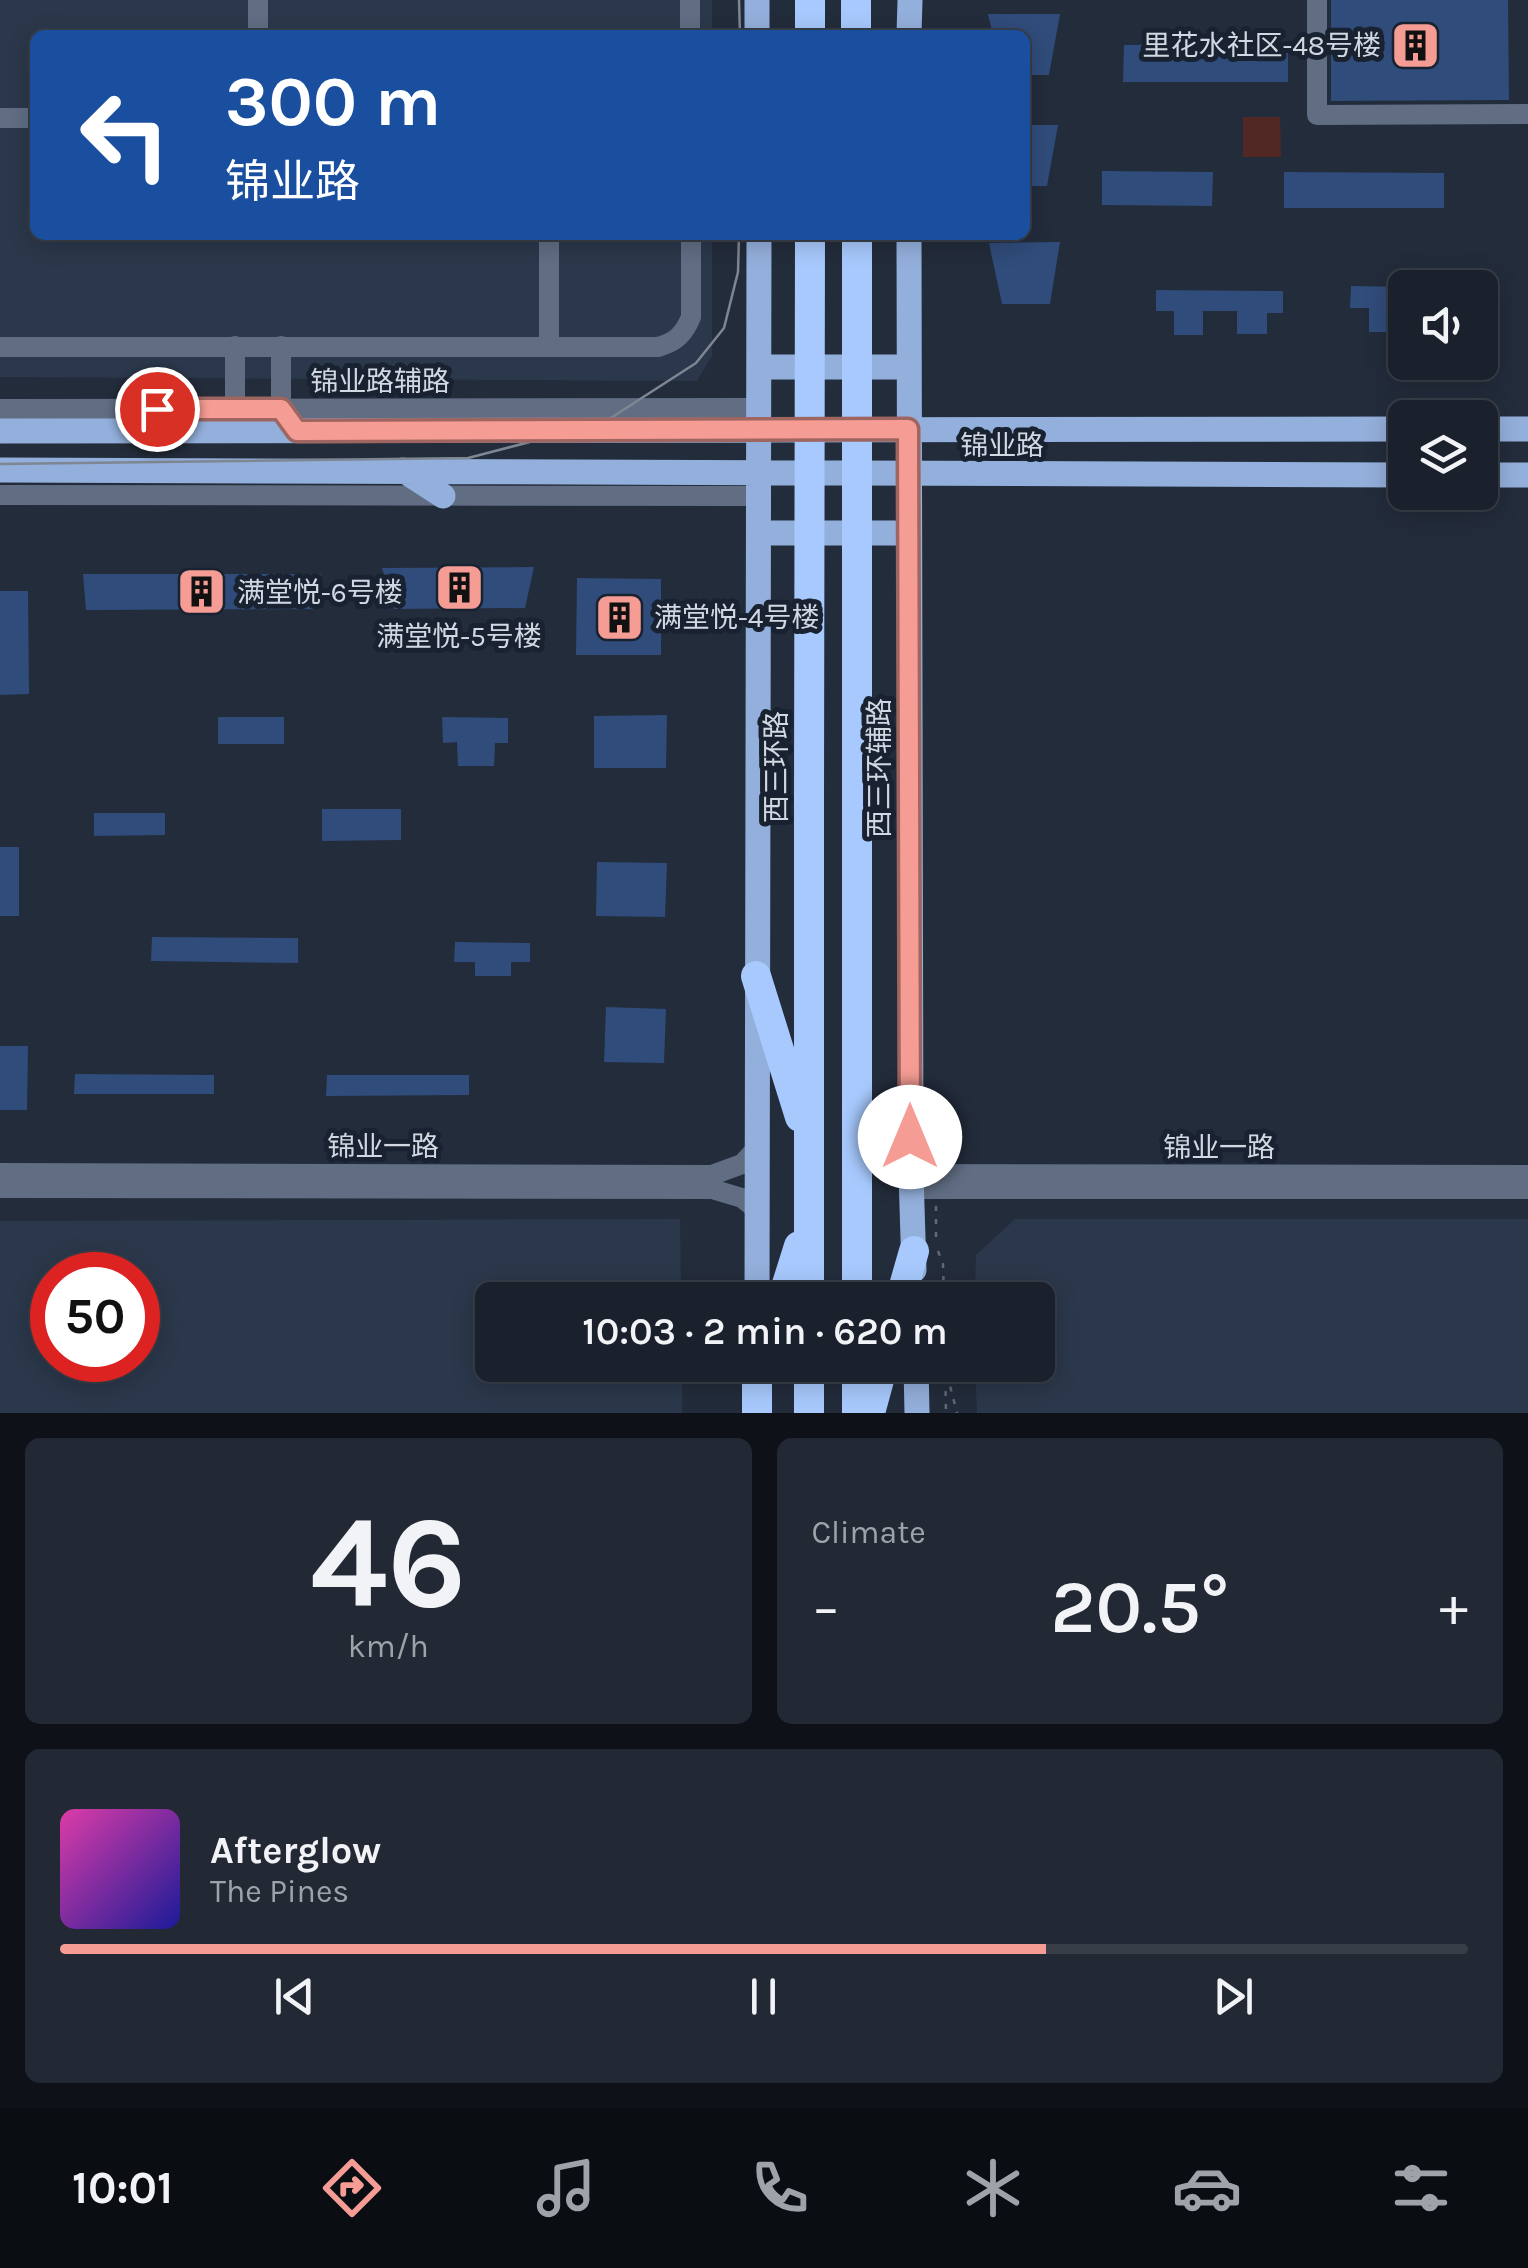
<!DOCTYPE html>
<meta charset="utf-8">
<style>
body{margin:0;font-family:Karla,"Noto Sans SC",sans-serif;background:#232934;color:#f1f3f6;height:100vh;display:flex;flex-direction:column;font-size:38px;white-space:nowrap}
*{box-sizing:border-box;margin:0}
p{font-size:32px;color:#9fa3a9}
.icon{flex:none;width:55px;height:55px;fill:none;stroke:currentColor;stroke-width:2;stroke-linecap:round;stroke-linejoin:round}
.map{position:relative;height:1413px;overflow:hidden}
.side{display:flex;flex-direction:column;gap:25px;padding:25px;background:#0e1218;flex:1}
.side>*{flex:none}
.guide{position:absolute;left:30px;top:30px;width:1000px;height:210px;border-radius:15px;box-shadow:0 5px 25px #0003,0 0 0 2px #383e48;background:#1a4fa0;color:#fff;overflow:hidden}
.tools{position:absolute;left:1388px;top:270px;display:grid;gap:20px}
.tools a{display:grid;place-items:center;width:110px;height:110px;border-radius:15px;background:#1a212c;box-shadow:0 5px 25px #0003,0 0 0 2px #383e48;font-size:50px}
.speed{position:absolute;left:30px;top:1252px;display:flex;gap:20px;font-size:50px;font-weight:700;text-align:center}
.speed>*{display:grid;place-content:center;width:130px;height:130px;border-radius:50%;background:#1a212c;box-shadow:0 5px 25px #0003,0 0 0 2px #383e48;line-height:1}
.speed .limit{border:15px solid #d22;background:#fff;color:#111}
.pin{position:absolute;display:grid;place-items:center;width:85px;height:85px;color:#fff;margin:-42px;border:5px solid #fff;border-radius:50%;box-shadow:0 2px 10px #0007}
.me{position:absolute;width:110px;margin:-55px;rotate:0deg;stroke-linejoin:round;filter:drop-shadow(0 0 8px #0008)}
.turn{display:flex;align-items:center;gap:35px;height:210px;padding:0 30px;font-size:45px}
.turn .icon{width:130px;height:130px;stroke-width:2.5}
.turn b{display:block;font-size:70px;line-height:85px}
.big{font-size:75px;font-weight:600;line-height:1.1}
.side .widget{flex:1;display:flex;flex-direction:column;justify-content:center;gap:15px;min-width:0;padding:0 35px;border-radius:15px;background:#232934}
.side .dial{align-items:center;gap:0}
.dial b{font-size:130px;line-height:1}
.song{display:flex;align-items:center;gap:30px}
.cover{width:120px;height:120px;border-radius:15px;background:linear-gradient(135deg,hsl(320 70% 55%),hsl(240 70% 35%))}
.played{height:10px;border-radius:5px;background:linear-gradient(90deg,#f59c94 70%,#383e48 70%)}
.keys{display:flex;justify-content:space-around;direction:ltr}
.heat{display:flex;justify-content:space-between;align-items:center;font-size:55px;direction:ltr}
.side .tiles{flex:1;display:grid;gap:25px;grid-template-columns:1fr 1fr}
.widget:last-child{grid-column:span 2}
.trip{position:absolute;left:475px;top:1282px;width:580px;height:100px;border-radius:15px;background:#1a212c;box-shadow:0 5px 25px #0003,0 0 0 2px #383e48;font-weight:600;line-height:100px;text-align:center}
.tab-bar{display:flex;height:160px;justify-content:space-around;align-items:center;background:#0a0d12;color:#9fa3a9}
.tab-bar .icon{width:70px;height:70px}
.tab-bar .current{color:#f59c94}
.tab-bar b{font-size:45px;color:#f1f3f6}
.map>svg:first-child{display:block}
</style>
<div class="map">
<svg width="1528" height="1413" viewBox="0 0 1528 1413">
<rect width="100%" height="100%" fill="#232c3b"/>
<!-- built -->
<path fill="#2b384b" fill-rule="evenodd" d="M0 0H712V35H35V235H712V356L697 381 0 377Z
M680 1219 681 1300H492V1365H682V1413H0V1221ZM52 1275H138V1360H52Z
M1015 1219H1528V1413H977L975 1365H1038V1300H975L976 1255Z"/>
<!-- green -->
<path fill="#522825" d="M1243 117H1280L1281 157H1243Z"/>
<!-- building -->
<path fill="#304c7a" d="M1331 0H1508L1509 100 1331 101Z
M988 14H1060L1049 75H1025V35H993Z
M1288 44V82H1123L1124 45Z
M1025 125H1058L1047 186H1025Z
M1102 171 1213 172 1212 206 1102 205Z
M1284 172 1444 173V208H1284Z
M1060 242 1050 304H1002L989 243Z
M1351 286 1405 287V307H1398V332H1369V308H1350Z
M1156 290 1283 291V313H1267V334H1237V311H1203V335H1174V311H1156Z
M534 567 525 608 394 609 382 568Z
M83 574H321L318 609 86 610Z
M577 578 661 579V655H576Z
M0 591H28L29 694 0 695Z
M667 715 666 768H594V716Z
M218 717H284V744H218Z
M442 717 508 718V743H495L494 766H458L457 742 443 743Z
M322 809H401V840L322 841Z
M94 813H165V835L94 836Z
M0 847H19V916H0Z
M597 862 667 863 665 917 596 916Z
M152 937 298 938V963L151 961Z
M455 942 530 943V962H511V976H475V962H454Z
M606 1007 666 1009 664 1063 604 1062Z
M0 1046H28L27 1110H0Z
M75 1074 214 1075V1094H74Z
M327 1075H469V1095L326 1096Z"/>
<g fill="none" stroke-linecap="round" stroke-linejoin="round">
<!-- path -->
<path stroke="#606875" stroke-width="2.5" stroke-dasharray="5 8" stroke-linecap="butt" d="M936 1206V1243
M938 1251 943 1264 944 1300
M945 1365 946 1413
M947 1374 957 1413"/>
<!-- minor -->
<path stroke="#606d83" stroke-width="20" d="M258 0V35
M690 0V35
M1317 0V115L1528 114
M0 118H35
M281 346V409L287 417
M0 347H658C676 342 684 334 691 317V235
M549 347V235
M0 409 760 408
M230 418 235 409V346
M0 495 759 496
M0 1173 712 1175 742 1164 757 1148
M911 1174 1528 1175
M0 1188 712 1189 742 1198 757 1210
M911 1189H1528"/>
<!-- major -->
<path stroke="#93afdb" stroke-width="25" d="M757 0V35
M909 35 910 0
M909 235 911 1174 914 1270
M760 367H909
M1480 429H1528
M0 431 1405 429
M0 470 1405 475
M403 470 443 496
M1480 475H1528
M759 533H909
M757 1300 759 235
M916 1365 917 1413"/>
<!-- highway -->
<path stroke="#a7c9fd" stroke-width="30" d="M856 0V35
M810 35V0
M857 793V1300
M809 795V1300
M756 976 800 1117
M782 1300 799 1246
M900 1300 914 1251
M809 1365V1413
M857 1365V1413
M757 1413V1380L762 1365
M870 1413 883 1365"/>
<!-- tram -->
<path stroke="#7e8692" stroke-width="2.5" d="M739 0 740 35
M0 464 468 458 603 423 696 363 724 328 738 272 739 235"/>
<!-- highway-bridge -->
<path stroke="#a7c9fd" stroke-width="30" d="M857 235V793
M809 795 810 235"/>
</g>
<g fill="none" stroke-linecap="round" stroke-linejoin="round">
<defs>
<path id="route" d="M157 409H281L297 431 908 429 910 1137"/>
</defs>
<!-- route casing -->
<use href="#route" stroke="#9f6560" stroke-width="25"/>
<!-- route -->
<use href="#route" stroke="#f59c94" stroke-width="18"/>
</g>
<!-- icons -->
<defs>
<symbol id="building-square" viewBox="-11 -11 22 22"><rect x="-9" y="-9" width="18" height="18" rx="4" fill="#f59c94" stroke="#192231"/><path d="M-4-6H4V6H1V3H-1V6H-4ZM-2.5-4.3h1.7v1.8h-1.7ZM.8-4.3h1.7v1.8H.8ZM-2.5-1h1.7V.8h-1.7ZM.8-1h1.7V.8H.8Z" fill="#111"/></symbol>
</defs>
<g fill-rule="evenodd">
<use href="#building-square" x="1388" y="18" width="55" height="55"/>
<use href="#building-square" x="432" y="560" width="55" height="55"/>
<use href="#building-square" x="174" y="564" width="55" height="55"/>
<use href="#building-square" x="592" y="590" width="55" height="55"/>
</g>
<g text-anchor="middle" stroke-width="10" stroke-linejoin="round" paint-order="stroke">
<!-- poi labels -->
<g font-size="28" fill="#d2d8e2" stroke="#192231" text-anchor="start">
<text x="1381" y="55" text-anchor="end">里花水社区-48号楼</text>
<text x="237" y="602">满堂悦-6号楼</text>
<text x="654" y="627">满堂悦-4号楼</text>
<text x="459" y="646" text-anchor="middle">满堂悦-5号楼</text>
</g>
<!-- street labels -->
<g font-size="28" fill="#d2d8e2" stroke="#192231">
<text x="380" y="391">锦业路辅路</text>
<text x="1002" y="455">锦业路</text>
<text transform="translate(776 767) rotate(-90)" y="10">西三环路</text>
<text transform="translate(879 768) rotate(-90)" y="10">西三环辅路</text>
<text x="383" y="1156">锦业一路</text>
<text x="1219" y="1157">锦业一路</text>
</g>
</g>
</svg>
<div class="tools">
<a><svg class="icon" aria-label="sound" viewBox="0 0 24 24"><path d="M4 9h4l5-4v14l-5-4H4zM17 9q2 3 0 6"/></svg></a>
<a><svg class="icon" aria-label="layers" viewBox="0 0 24 24"><path d="M12 4l9 5-9 5-9-5zM3 14l9 5 9-5"/></svg></a>
</div>
<div class="speed"><div class="limit">50</div></div>
<div class="pin" style="left:157px;top:409px;background:#d93025"><svg class="icon" aria-label="arrive" viewBox="0 0 24 24"><path d="M6 21V4h12l-3 4 3 4H6"/></svg></div>
<svg class="me" style="left:910px;top:1137px" viewBox="-20 -20 40 40"><circle r="19" fill="#fff"/><path d="M0-13L10 11 0 6-10 11z" fill="#f59c94"/></svg>
<div class="trip">10:03 · 2 min · 620 m</div>
<div class="guide">
<div class="turn"><svg class="icon" aria-label="left" viewBox="0 0 24 24"><path d="M17 20v-9H6M10 6l-5 5 5 5"/></svg><div><b>300 m</b>锦业路</div></div>
</div>
</div>
<section class="side">
<div class="tiles">
<div class="widget dial"><b>46</b><p>km/h</p></div>
<div class="widget"><p>Climate</p>
<div class="heat"><a>−</a><b class="big">20.5°</b><a>+</a></div>
</div>
<div class="widget">
<div class="song"><i class="cover"></i><div><b>Afterglow</b><p>The Pines</p></div></div>
<div class="played"></div>
<div class="keys"><svg class="icon" aria-label="previous" viewBox="0 0 24 24"><path d="M18 5L8 12l10 7zM5 5v14"/></svg><svg class="icon" aria-label="pause" viewBox="0 0 24 24"><path d="M8 5v14M16 5v14"/></svg><svg class="icon" aria-label="next" viewBox="0 0 24 24"><path d="M6 5l10 7-10 7zM19 5v14"/></svg></div>
</div>
</div>
</section>
<nav class="tab-bar">
<b>10:01</b>
<svg class="icon current" aria-label="directions" viewBox="0 0 24 24"><path d="M12 3l9 9-9 9-9-9zM9 14v-3h6M13 9l2 2-2 2"/></svg>
<svg class="icon" aria-label="music" viewBox="0 0 24 24"><path d="M9 18V5l10-2v13"/><circle cx="6" cy="18" r="3"/><circle cx="16" cy="16" r="3"/></svg>
<svg class="icon" aria-label="phone" viewBox="0 0 24 24"><path d="M5 4h4l2 5-3 2q2 4 5 5l2-3 5 2v4C11 20 4 13 5 4z"/></svg>
<svg class="icon" aria-label="climate" viewBox="0 0 24 24"><path d="M12 3v18M4 7l16 10M4 17L20 7"/></svg>
<svg class="icon" aria-label="car" viewBox="0 0 24 24"><path d="M5 17H2v-5l4-1 3-4h7l3 4 3 1v5h-3M9 17h6M6 11h13"/><circle cx="7" cy="17" r="2"/><circle cx="17" cy="17" r="2"/></svg>
<svg class="icon" aria-label="filters" viewBox="0 0 24 24"><path d="M4 7h16M4 17h16"/><circle cx="9" cy="7" r="2"/><circle cx="15" cy="17" r="2"/></svg>
</nav>
